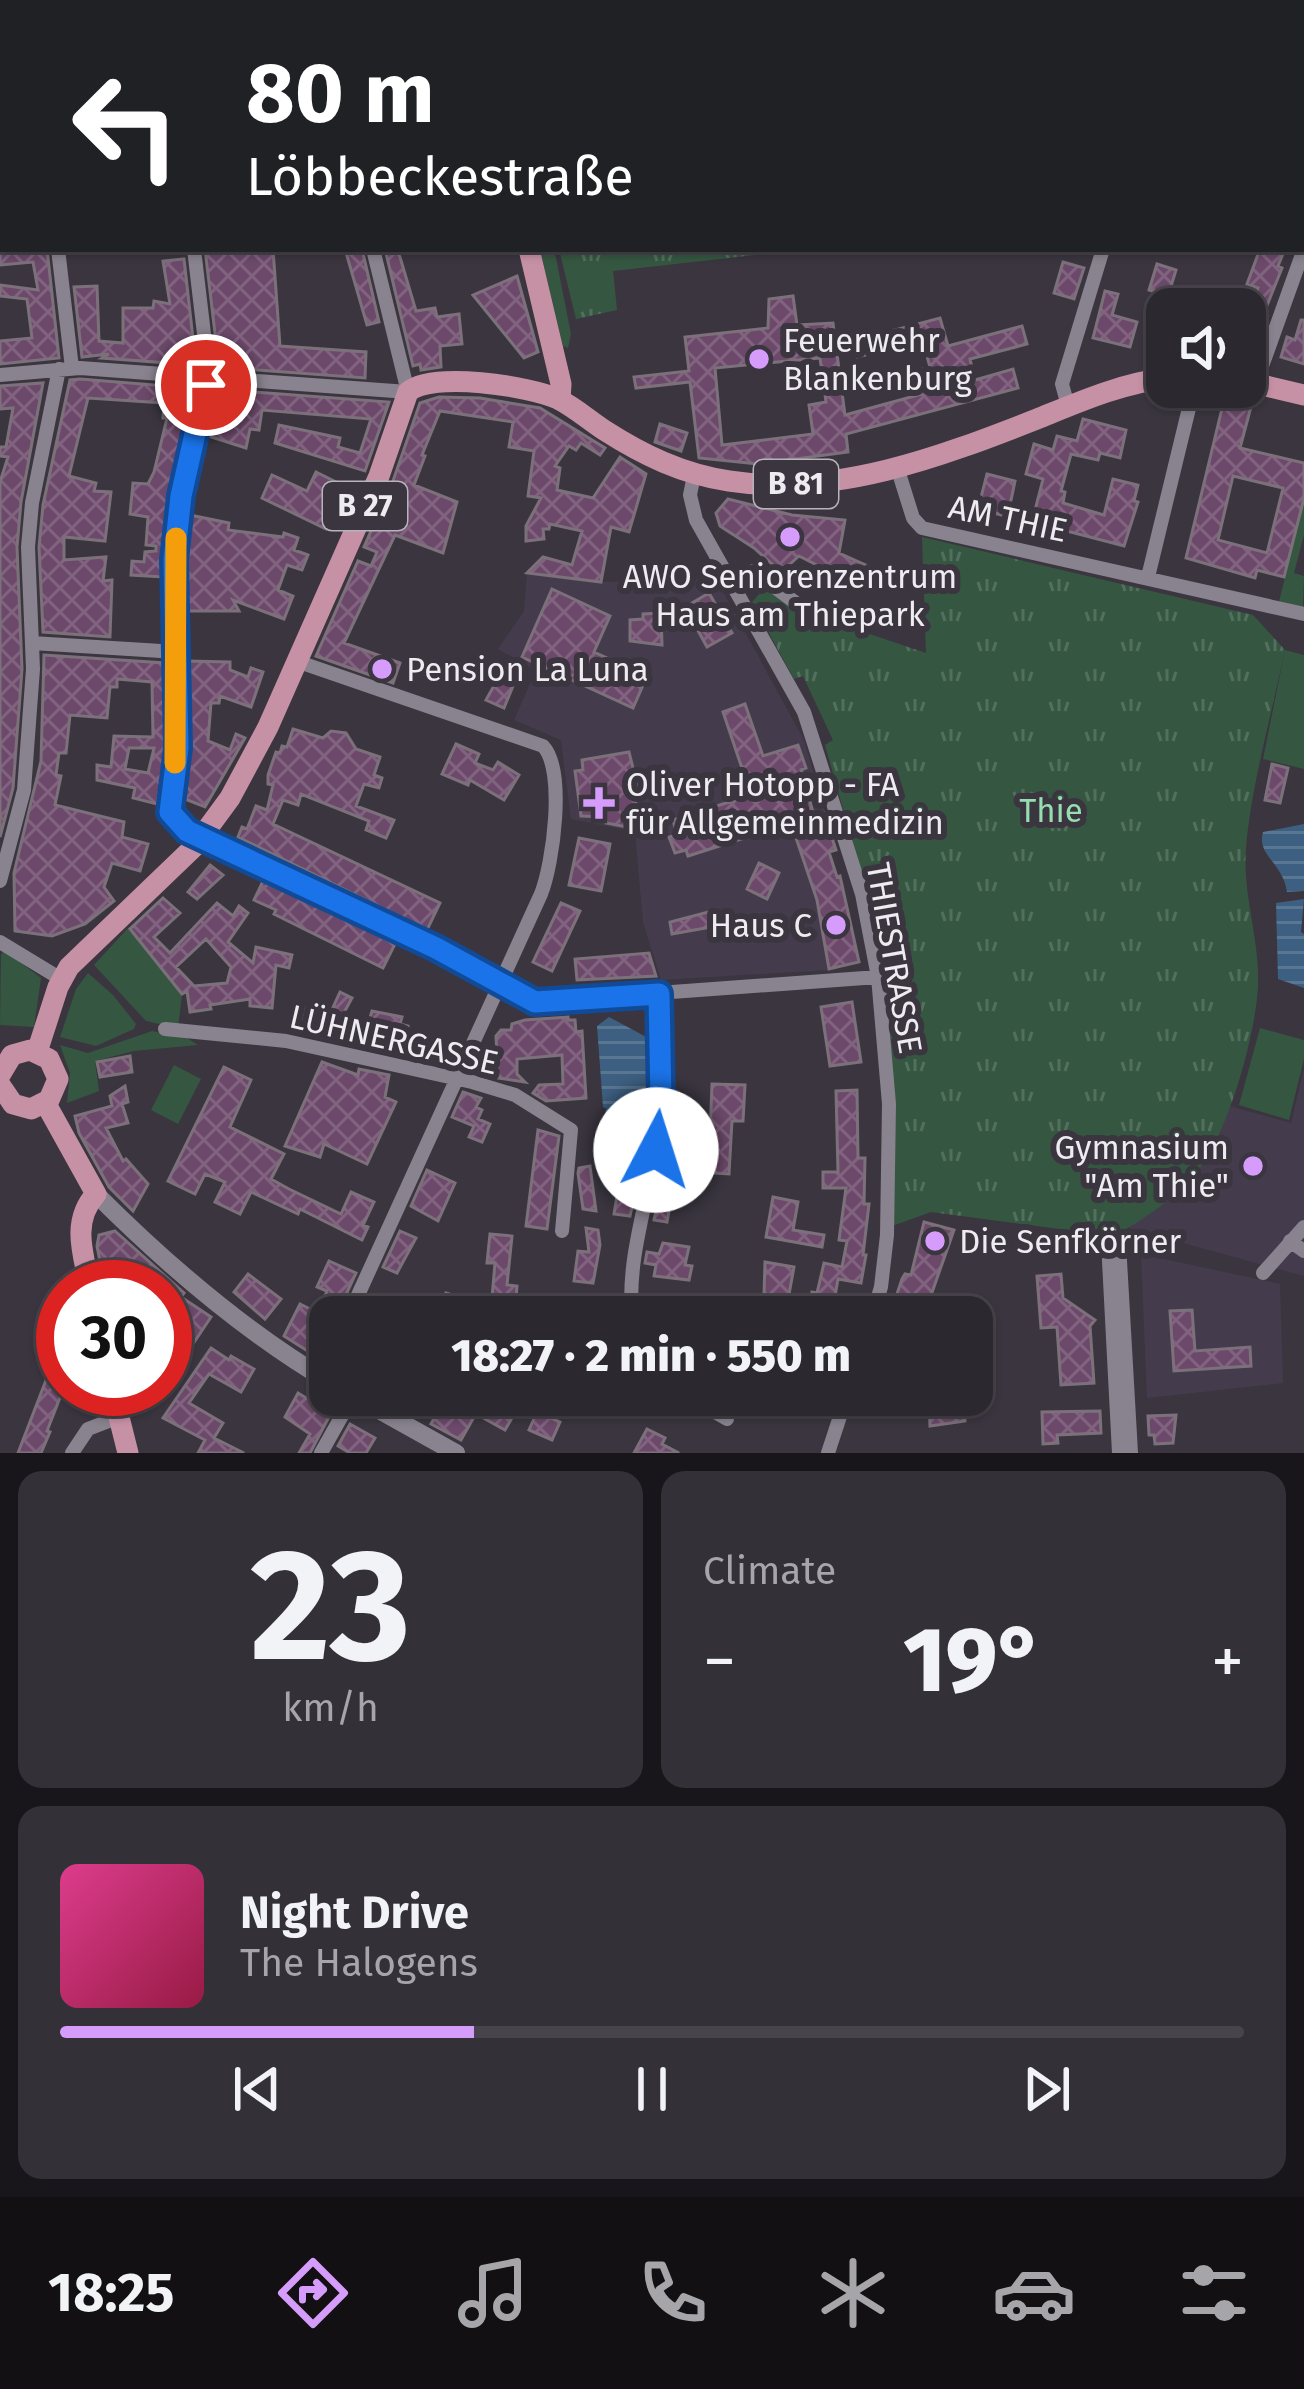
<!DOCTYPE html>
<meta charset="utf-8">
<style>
body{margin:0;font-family:"Fira Sans",sans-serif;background:#343037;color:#f1f3f6;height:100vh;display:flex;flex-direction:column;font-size:45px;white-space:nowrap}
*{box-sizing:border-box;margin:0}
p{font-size:39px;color:#a6a6aa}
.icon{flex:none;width:66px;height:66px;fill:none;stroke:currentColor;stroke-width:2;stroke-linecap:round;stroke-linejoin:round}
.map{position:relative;height:1453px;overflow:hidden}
.panel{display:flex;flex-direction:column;gap:18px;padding:18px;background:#18161a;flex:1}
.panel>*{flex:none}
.guide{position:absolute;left:0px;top:0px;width:1305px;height:252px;box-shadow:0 3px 9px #0004,0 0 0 3px #48444b;background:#202124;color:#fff;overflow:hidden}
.fabs{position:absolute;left:1146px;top:288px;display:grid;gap:24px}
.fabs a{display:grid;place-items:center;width:120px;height:120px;border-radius:24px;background:#2c282f;box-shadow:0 3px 9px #0004,0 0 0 3px #48444b;font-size:60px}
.speed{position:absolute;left:36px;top:1260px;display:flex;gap:24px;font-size:60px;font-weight:700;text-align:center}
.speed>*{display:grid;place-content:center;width:156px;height:156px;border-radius:50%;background:#2c282f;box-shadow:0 3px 9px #0004,0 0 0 3px #48444b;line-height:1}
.speed .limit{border:18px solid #d22;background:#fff;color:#111}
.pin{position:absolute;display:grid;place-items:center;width:102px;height:102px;color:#fff;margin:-51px;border:6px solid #fff;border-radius:50%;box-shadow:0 3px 12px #0007}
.me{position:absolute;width:132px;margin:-66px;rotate:5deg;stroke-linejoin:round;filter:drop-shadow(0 0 9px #0008)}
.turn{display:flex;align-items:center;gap:42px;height:252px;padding:0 48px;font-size:54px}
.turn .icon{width:156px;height:156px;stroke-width:2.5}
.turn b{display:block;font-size:84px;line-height:102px}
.big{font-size:90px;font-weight:800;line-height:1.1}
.panel .card{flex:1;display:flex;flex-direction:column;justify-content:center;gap:18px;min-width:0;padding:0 42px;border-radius:24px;background:#343037}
.panel .dial{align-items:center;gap:0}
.dial b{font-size:156px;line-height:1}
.song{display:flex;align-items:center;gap:36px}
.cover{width:144px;height:144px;border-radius:18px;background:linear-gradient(135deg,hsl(330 70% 55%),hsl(340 70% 35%))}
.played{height:12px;border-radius:6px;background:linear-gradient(90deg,#d59cfb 35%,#48444b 35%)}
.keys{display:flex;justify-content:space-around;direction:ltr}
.heat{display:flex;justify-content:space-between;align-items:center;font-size:66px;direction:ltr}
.panel .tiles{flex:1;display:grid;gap:18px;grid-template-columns:1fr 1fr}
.card:last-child{grid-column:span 2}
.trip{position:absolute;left:309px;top:1296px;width:684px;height:120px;border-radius:24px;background:#2c282f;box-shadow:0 3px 9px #0004,0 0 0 3px #48444b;font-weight:800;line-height:120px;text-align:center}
.tab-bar{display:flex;height:192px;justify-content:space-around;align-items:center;background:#121013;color:#a6a6aa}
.tab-bar .icon{width:84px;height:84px}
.tab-bar .selected{color:#d59cfb}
.tab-bar b{font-size:54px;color:#f1f3f6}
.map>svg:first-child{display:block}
</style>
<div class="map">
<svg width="1304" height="1453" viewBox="0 0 1304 1453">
<defs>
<pattern id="park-tufts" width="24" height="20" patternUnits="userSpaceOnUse" patternTransform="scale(3)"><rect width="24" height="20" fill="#355741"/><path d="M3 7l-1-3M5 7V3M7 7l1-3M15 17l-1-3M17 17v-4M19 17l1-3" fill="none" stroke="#536f5d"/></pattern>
<pattern id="water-rules" width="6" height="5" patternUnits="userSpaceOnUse" patternTransform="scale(3)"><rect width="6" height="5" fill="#3d5f81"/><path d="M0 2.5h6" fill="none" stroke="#597693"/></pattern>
<pattern id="building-cross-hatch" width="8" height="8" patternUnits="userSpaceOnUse" patternTransform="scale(3)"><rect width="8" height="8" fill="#6c496a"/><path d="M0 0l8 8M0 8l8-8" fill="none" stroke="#816380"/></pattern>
</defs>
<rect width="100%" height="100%" fill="#3a353f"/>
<!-- built -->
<path fill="#443c4d" d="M527 573 601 582 716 579 804 740 836 850 829 853 836 876H840L859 962 829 970 661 980 643 922 635 832 571 819 561 740 514 720 536 670 498 649 524 611Z
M1304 1068V1276L1128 1228 1197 1173 1229 1106 1291 1123Z
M1141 1254 1280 1284 1283 1383 1147 1398Z"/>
<!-- green -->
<path fill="#355741" d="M540 249H553L556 258 571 334 568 348 563 346Z
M1304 500V535L1294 573 1304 576 1303 607 1279 602Z
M1285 650 1304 655V769L1263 759Z
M129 927 182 994 178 1028 146 1021 94 965Z
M4 950 41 978 34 1027 0 1025 1 955Z
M88 973 113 995 136 1024 134 1029 96 1046 60 1037 76 989Z
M1260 1028 1304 1040V1059L1289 1120 1239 1105Z
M152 1031 187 1038 198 1045 134 1051 95 1061 99 1091 67 1103 70 1073 60 1045 88 1053Z
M174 1065 201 1079 178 1124 151 1110Z"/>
<!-- park -->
<path fill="url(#park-tufts)" d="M559 249H809L613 271 617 310 576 319Z
M922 537 1253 615 1285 650C1272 712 1251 786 1246 848 1242 894 1260 940 1258 985 1256 1034 1229 1129 1200 1168 1180 1195 1143 1220 1114 1236L931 1212 892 1226 868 897 825 745 833 740 803 676 794 679 752 602 765 588 825 619 926 653Z"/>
<!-- water -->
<path fill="url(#water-rules)" d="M1304 824V891L1287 892C1283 863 1256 855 1263 832Z
M1304 899 1301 932 1304 934V988L1278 979 1276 903Z
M609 1017 650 1039 647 1104 623 1117 603 1107 597 1026Z"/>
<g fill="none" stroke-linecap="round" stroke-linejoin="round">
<!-- stream -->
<path stroke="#3d5f81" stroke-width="4.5" d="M598 1143 608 1110"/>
</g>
<!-- building -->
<path fill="url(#building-cross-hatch)" stroke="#7c717b" stroke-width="3" fill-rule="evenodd" d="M36 249H47L59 358 0 364V341L32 338 27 299 0 296V285L38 290 33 262 0 265V251Z
M205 249H273L280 346 366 352 365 378 219 367Z
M345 249H362L379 322 367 325Z
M385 249H396L400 257 416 311 435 308 437 317 459 314 462 344 440 346 441 367 421 370 420 364 413 366Z
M1260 249H1285L1278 266 1282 268 1264 313 1251 308 1258 288 1247 284Z
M184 259 196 365 102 358 109 354 82 357 74 287 97 286 99 341 123 343V308H153L154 301 170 304 163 261Z
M1063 262 1084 268 1074 299 1054 293Z
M1157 264 1176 270 1168 296 1149 290Z
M517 276 538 352 524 358 473 295Z
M1105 291 1118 294 1112 315 1137 322 1130 347 1093 338Z
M793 296 797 325 833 323 845 415 922 394 916 371 930 367 923 342 857 357 853 341 940 318 948 346 1022 326 1027 344 970 359 975 380 1013 369 1018 388 846 434 848 452 758 464 699 458 690 382 636 388 634 377 689 371 685 337 768 328 769 299ZM820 358 826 402 809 405 813 434 722 445 715 368Z
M1301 320H1304V364L1281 357 1287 337 1295 340Z
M80 379 192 388 170 494 163 577 131 575 132 561 144 562 145 552 156 551V546L146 545 148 517 130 514 133 483 148 484 154 472 167 418H163L164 403 88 398 69 476 96 483 94 491 111 492 105 541 64 537V560L106 557 103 581 112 580 110 637 43 632 39 547 43 505 70 380Z
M43 383 21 502 17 547 22 669 13 788 0 837V482L8 457 0 456V447H6L13 408 0 409V386Z
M215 389 389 402 365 471 275 443 279 425 340 438 338 447 360 453 371 419 262 410 259 430 250 429 246 448 205 435Z
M1225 396 1252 403 1240 448 1304 463V498L1284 577 1257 570 1255 578 1186 558ZM1233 476 1283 488 1267 553 1218 540Z
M439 397 480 398 540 408 605 448 600 455 581 443 576 450 569 446 555 466 560 468 557 490 593 498 620 457 646 474 629 532 611 527 601 582 527 573 543 557 572 565 582 531 550 524 549 529H543L544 539 526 541V526L541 498 528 496 534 451 509 447 513 422 440 411 422 455 425 456 414 485 457 502 443 553 395 535 344 643 400 663 393 683 316 656 358 561 371 566 377 552 364 547 393 481 420 403Z
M1083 419 1126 430 1120 458 1100 453 1098 460 1071 454 1061 491 1065 492 1063 503 1104 515 1113 479 1138 485 1134 501 1138 502 1124 546 1032 522 1043 479 1026 474 1034 444 1053 450 1057 436 1077 441Z
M660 424 687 433 681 451 655 442Z
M316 472 346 487 326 529 262 498 272 475 307 491Z
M987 474 1015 481 1010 505 1004 504 1001 515 978 509Z
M728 499 792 515 845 520 839 553 870 567 860 587 799 556 781 572 754 548 720 526 716 513Z
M190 515 229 523 228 530 283 537 284 533 298 538 294 550 308 555 302 570 287 565 278 590 293 596 284 619 233 600 239 611H186L185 560Z
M552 589 610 616 594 652 647 676 633 708 522 657Z
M709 593 732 633 707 647 685 607Z
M661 613 662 645 630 641V620L643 619V614Z
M44 655 165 663 167 747 157 804 133 798 135 788 97 780V765L111 767 114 736 153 737 152 682 117 679V687H110L107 718 70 715 66 753H59L56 775 61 776 55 805 124 822 122 837 148 844 140 871 112 863 104 887 114 901 85 924 52 936 15 931 14 873 41 761ZM129 748H154L148 773 125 769Z
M187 661 230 662V670L248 677 251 668 263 672 251 707 220 696 219 703H211L208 741 230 750 236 734 245 738 205 807 180 797 189 748Z
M500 675 515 681 504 708 486 700Z
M745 704 763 756 798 745 806 768 801 770 814 816 824 813 836 850 829 852 837 877 840 876 859 962 829 969 817 900 791 823 688 856 686 850 675 853 669 837 677 835 673 820 751 795 723 712Z
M293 729 323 738 331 731 346 733 356 749 380 757 374 775 382 778 379 788 364 784 356 806 394 820 386 838 366 830 369 821 301 794 298 805 283 800 273 824 440 903 427 930 238 837 242 827 247 829 256 806 267 810 273 785 268 784V775L276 752 280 753 282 746 287 747Z
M456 744 479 754 475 763 493 770 498 762 519 775 504 800 470 780 468 785 442 774Z
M629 752 639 792H635L637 829 606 823 605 817 581 816 575 771 583 770 582 760Z
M1272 764 1288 768 1280 803 1265 800Z
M579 838 610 844 601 891 569 885Z
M759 863 779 873 767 899 747 889Z
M210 865 223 875 197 899 188 892Z
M264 879 395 944 383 968 274 914 276 910 254 900Z
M163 898 180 913 154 937 170 953 217 903 233 916 239 906 248 913 228 942 253 963 256 947 292 955 289 968 276 965 272 1008 250 1006V999L210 1005 211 1009 190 1012 187 991 182 994 130 929ZM206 939 231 967 227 983 194 986 176 967Z
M561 903 580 911 552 971 533 962Z
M708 912 711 927 672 934 670 922Z
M649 953 656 976 577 980 575 959Z
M340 992 352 998 340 1020 354 1024 349 1043 296 1031 302 1007 330 1014Z
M852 1002 861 1062 830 1066 821 1007Z
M372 1011 402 1017 400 1024 408 1026 404 1041 399 1039 397 1047 376 1040 378 1035 366 1031Z
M568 1017V1020H575L576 1032 582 1031 586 1098 546 1101 533 1093 539 1085 563 1084 562 1055 517 1059V1074L525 1082 498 1078 496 1036 501 1030H511L512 1024 525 1020Z
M130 1056 132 1072 100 1077 97 1062Z
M322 1062 358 1075 359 1069 389 1075 385 1097 396 1102 367 1164 324 1144 320 1157 285 1146Z
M224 1067 251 1080 230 1127 284 1154 271 1179 289 1189 341 1214 351 1192 374 1202 363 1225 368 1227 362 1240 300 1209 298 1214 251 1192 240 1214 215 1202 225 1182 205 1174 195 1194 168 1181Z
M712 1084 745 1085 743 1121H732L729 1174 697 1172 699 1136H710Z
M125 1086 128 1102 122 1104 128 1123 106 1128 123 1161 126 1159 148 1184 133 1211 109 1187 79 1133 75 1116 112 1106 110 1096Z
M857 1090 858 1158H865L864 1204H869L863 1255H866L861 1283 838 1279 833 1308 810 1303 812 1292 817 1293 824 1263 842 1267 847 1241 839 1240 846 1188H823V1172H838L836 1091Z
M463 1092 481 1098 476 1107 482 1110 478 1119 490 1124 482 1142 469 1137 474 1126 452 1117Z
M538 1130 559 1136 547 1229 526 1226Z
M624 1154 643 1158 630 1216 614 1214Z
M590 1166 596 1211 583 1209 578 1173 579 1168Z
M427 1170 455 1183 438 1221 411 1206Z
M664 1171 676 1173 667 1222 654 1220Z
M773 1197 798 1202 793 1230 824 1235 822 1247 766 1237Z
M924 1222 954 1230 929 1301 954 1308 951 1317H925L892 1309 902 1279 905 1274 911 1275Z
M586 1228 598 1230 600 1245 593 1283 574 1281 578 1251 589 1252Z
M115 1231 184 1293 181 1297 211 1317 193 1344 172 1330 178 1319 165 1307V1287H105L97 1246 99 1235Z
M400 1231 416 1238 397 1273 383 1267Z
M490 1234 512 1236 507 1285 517 1286 516 1300 492 1298 495 1263H487Z
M663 1243 689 1247 685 1265 692 1266 689 1280 654 1276 656 1265 645 1263 647 1252 659 1254Z
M329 1261 356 1273 344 1299 339 1296 329 1316 330 1334 317 1357 284 1336 300 1304 318 1313 327 1291 317 1287Z
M765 1262 794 1267 788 1300 795 1301 793 1312 788 1311 786 1317H764L770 1295 764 1294Z
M248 1274 281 1299 265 1319 234 1292Z
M1061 1274 1063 1298 1095 1320 1090 1326 1094 1383 1061 1385 1057 1327 1041 1328 1037 1276Z
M446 1293 468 1300 463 1317H439Z
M1192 1310 1195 1351 1250 1347 1251 1366 1174 1371 1170 1311Z
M63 1336V1390L47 1431 50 1432 41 1453H18Z
M211 1348 229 1360 231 1356 254 1369 241 1392 209 1374 189 1403 223 1423 214 1438 244 1453H198L205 1440 163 1418Z
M298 1393 331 1413 310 1453H299L310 1434 285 1417Z
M403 1395H456L479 1408 461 1440 431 1424 436 1415Z
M487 1395H499L519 1406 505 1430 476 1414Z
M939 1395H963L965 1421 930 1426 929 1400H939Z
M1100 1411 1101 1433 1057 1435 1058 1443 1043 1444 1042 1412Z
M537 1412 560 1422 552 1440 529 1430Z
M1176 1415 1173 1443 1155 1444 1154 1435H1149L1148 1416Z
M350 1424 375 1438 366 1453H350L338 1446Z
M647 1429 665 1438 662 1444 679 1453H634Z"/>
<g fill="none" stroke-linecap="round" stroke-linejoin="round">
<!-- street -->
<path stroke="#89838f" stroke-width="14" d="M308 0 313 3
M184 3 185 0
M449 3 451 0
M1174 3 1175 0
M0 8 3 9
M0 90 3 96
M58 249 72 368
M194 249 208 368 181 496 174 560 178 748 168 802 170 812 182 828 436 948 535 1002 878 977
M0 375 80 368 408 392 373 249
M1256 383 1304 249
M1068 406 1062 384 1103 249
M897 467 913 518 922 528 1304 614
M694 475 690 495 696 520 804 712 862 894 878 977 889 1104 887 1235 881 1287 872 1317
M726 575 753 571 819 620
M1148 577 1190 404 1191 387
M32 643 177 652
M296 661 543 746C566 770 553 864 541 894L348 1317
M0 881 24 790 33 669 28 547 32 503 59 369
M0 942 61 979
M165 1029 286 1041 472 1082 515 1095 571 1130 562 1231
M1114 1236 1108 1242 1119 1453
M1114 1236 1119 1243 1131 1453
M1290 1241 1304 1251
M1263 1273 1304 1227
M632 1317C627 1260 646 1208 655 1152 664 1100 662 1046 659 994
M321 1377 330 1356
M685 1395 727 1419
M72 1453 88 1429 119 1417
M321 1453 353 1396
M828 1453 847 1395"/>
<!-- secondary -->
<path stroke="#89838f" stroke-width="18" d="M96 1194C166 1264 245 1332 330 1382
M352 1395 456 1453"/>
<!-- primary -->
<path stroke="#c791a5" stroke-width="21" d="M647 3 650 0
M529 249 561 384 560 400
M1245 381 1304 395
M37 1052 58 987 69 967 194 847 230 798 268 727 379 476 408 392C432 371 529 386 558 399 574 407 589 420 604 430 643 455 682 474 729 481 835 497 940 457 1037 419 1079 402 1122 383 1167 378
M0 1075 12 1055 30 1050 49 1059 58 1079 49 1100 31 1109 13 1104 0 1085
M46 1104 96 1194C71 1221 83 1254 90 1287
M112 1389 128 1453"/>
</g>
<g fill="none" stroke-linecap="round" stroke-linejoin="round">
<defs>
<path id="route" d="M206 385 181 496 174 560 178 748 170 812 187 831 436 948 535 1002 659 994 661 1101 656 1150"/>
</defs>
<!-- route casing -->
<use href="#route" stroke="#114b97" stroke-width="30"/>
<!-- route -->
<use href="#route" stroke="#1a73e8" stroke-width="21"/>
<!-- slow -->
<path stroke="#f59e0b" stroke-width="21" d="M175 763 176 538"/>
</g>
<!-- markers -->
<g fill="#d59cfb" stroke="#3a353f" stroke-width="4.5">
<circle cx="759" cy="359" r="12"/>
<circle cx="790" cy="537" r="12"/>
<circle cx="382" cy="669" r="12"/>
<path d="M593 785h12v12h12v12h-12v12h-12v-12h-12v-12h12z"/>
<circle cx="836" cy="925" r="12"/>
<circle cx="1253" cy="1166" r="12"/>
<circle cx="935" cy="1241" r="12"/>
</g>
<g text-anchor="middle" stroke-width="12" stroke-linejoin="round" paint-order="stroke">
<!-- shield labels -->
<g fill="#3a353f" stroke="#b8b4bc" stroke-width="3">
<rect x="754" y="460" width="84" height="48" rx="9"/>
<rect x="323" y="482" width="84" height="48" rx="9"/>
</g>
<g font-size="30" font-weight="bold" fill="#eeebf1">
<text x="796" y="494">B 81</text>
<text x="365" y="516">B 27</text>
</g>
<!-- poi labels -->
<g font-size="33" fill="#eeebf1" stroke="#3a353f" text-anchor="start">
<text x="783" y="352">Feuerwehr<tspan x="783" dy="38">Blankenburg</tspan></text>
<text x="790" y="588" text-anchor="middle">AWO Seniorenzentrum<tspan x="790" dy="38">Haus am Thiepark</tspan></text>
<text x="406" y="681">Pension La Luna</text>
<text x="626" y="796">Oliver Hotopp - FA<tspan x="626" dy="38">für Allgemeinmedizin</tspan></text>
<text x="812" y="937" text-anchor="end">Haus C</text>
<text x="1229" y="1159" text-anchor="end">Gymnasium<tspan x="1229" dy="38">"Am Thie"</tspan></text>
<text x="959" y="1253">Die Senfkörner</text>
</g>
<!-- street labels -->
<g font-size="33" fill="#eeebf1" stroke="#3a353f">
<text transform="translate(1008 518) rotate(12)" y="12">AM THIE</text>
<text transform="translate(895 958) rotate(80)" y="12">THIESTRASSE</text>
<text transform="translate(394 1039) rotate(13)" y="12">LÜHNERGASSE</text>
</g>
<!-- park labels -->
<g font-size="33" fill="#95deaf" stroke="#3a353f">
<text x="1051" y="822">Thie</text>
</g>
</g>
</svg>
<div class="fabs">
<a><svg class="icon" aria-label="sound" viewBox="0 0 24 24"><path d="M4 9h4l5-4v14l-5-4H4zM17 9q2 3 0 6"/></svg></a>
</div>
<div class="speed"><div class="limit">30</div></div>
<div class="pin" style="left:206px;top:385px;background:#d93025"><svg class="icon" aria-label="arrive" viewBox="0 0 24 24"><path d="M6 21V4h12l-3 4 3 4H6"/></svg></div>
<svg class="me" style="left:656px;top:1150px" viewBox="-20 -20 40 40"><circle r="19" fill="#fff"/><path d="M0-13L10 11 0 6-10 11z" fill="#1a73e8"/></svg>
<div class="trip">18:27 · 2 min · 550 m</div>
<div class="guide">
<div class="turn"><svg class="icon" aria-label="left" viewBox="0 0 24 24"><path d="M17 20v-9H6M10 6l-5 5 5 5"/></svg><div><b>80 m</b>Löbbeckestraße</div></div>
</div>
</div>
<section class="panel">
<div class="tiles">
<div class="card dial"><b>23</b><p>km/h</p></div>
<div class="card"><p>Climate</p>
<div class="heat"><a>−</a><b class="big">19°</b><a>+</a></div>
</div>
<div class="card">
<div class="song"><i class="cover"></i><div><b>Night Drive</b><p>The Halogens</p></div></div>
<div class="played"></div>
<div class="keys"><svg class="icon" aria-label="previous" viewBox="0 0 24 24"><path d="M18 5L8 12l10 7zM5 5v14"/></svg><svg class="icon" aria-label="pause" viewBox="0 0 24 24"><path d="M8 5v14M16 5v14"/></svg><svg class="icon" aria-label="next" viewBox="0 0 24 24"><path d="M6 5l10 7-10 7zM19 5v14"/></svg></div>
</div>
</div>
</section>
<nav class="tab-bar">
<b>18:25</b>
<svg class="icon selected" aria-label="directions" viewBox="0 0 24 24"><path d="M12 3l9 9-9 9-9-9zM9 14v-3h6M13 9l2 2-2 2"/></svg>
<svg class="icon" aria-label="music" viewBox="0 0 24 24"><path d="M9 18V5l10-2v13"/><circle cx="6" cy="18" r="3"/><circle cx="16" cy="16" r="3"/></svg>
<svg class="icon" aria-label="phone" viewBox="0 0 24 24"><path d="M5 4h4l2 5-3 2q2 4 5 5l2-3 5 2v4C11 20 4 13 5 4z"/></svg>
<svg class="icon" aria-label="climate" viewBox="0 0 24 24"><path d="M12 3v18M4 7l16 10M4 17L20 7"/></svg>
<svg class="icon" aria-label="car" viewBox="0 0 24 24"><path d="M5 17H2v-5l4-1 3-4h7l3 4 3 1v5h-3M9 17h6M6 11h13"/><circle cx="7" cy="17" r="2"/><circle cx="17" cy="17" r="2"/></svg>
<svg class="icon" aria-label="filters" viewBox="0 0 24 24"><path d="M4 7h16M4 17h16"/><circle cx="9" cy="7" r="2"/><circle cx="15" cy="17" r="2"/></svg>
</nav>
